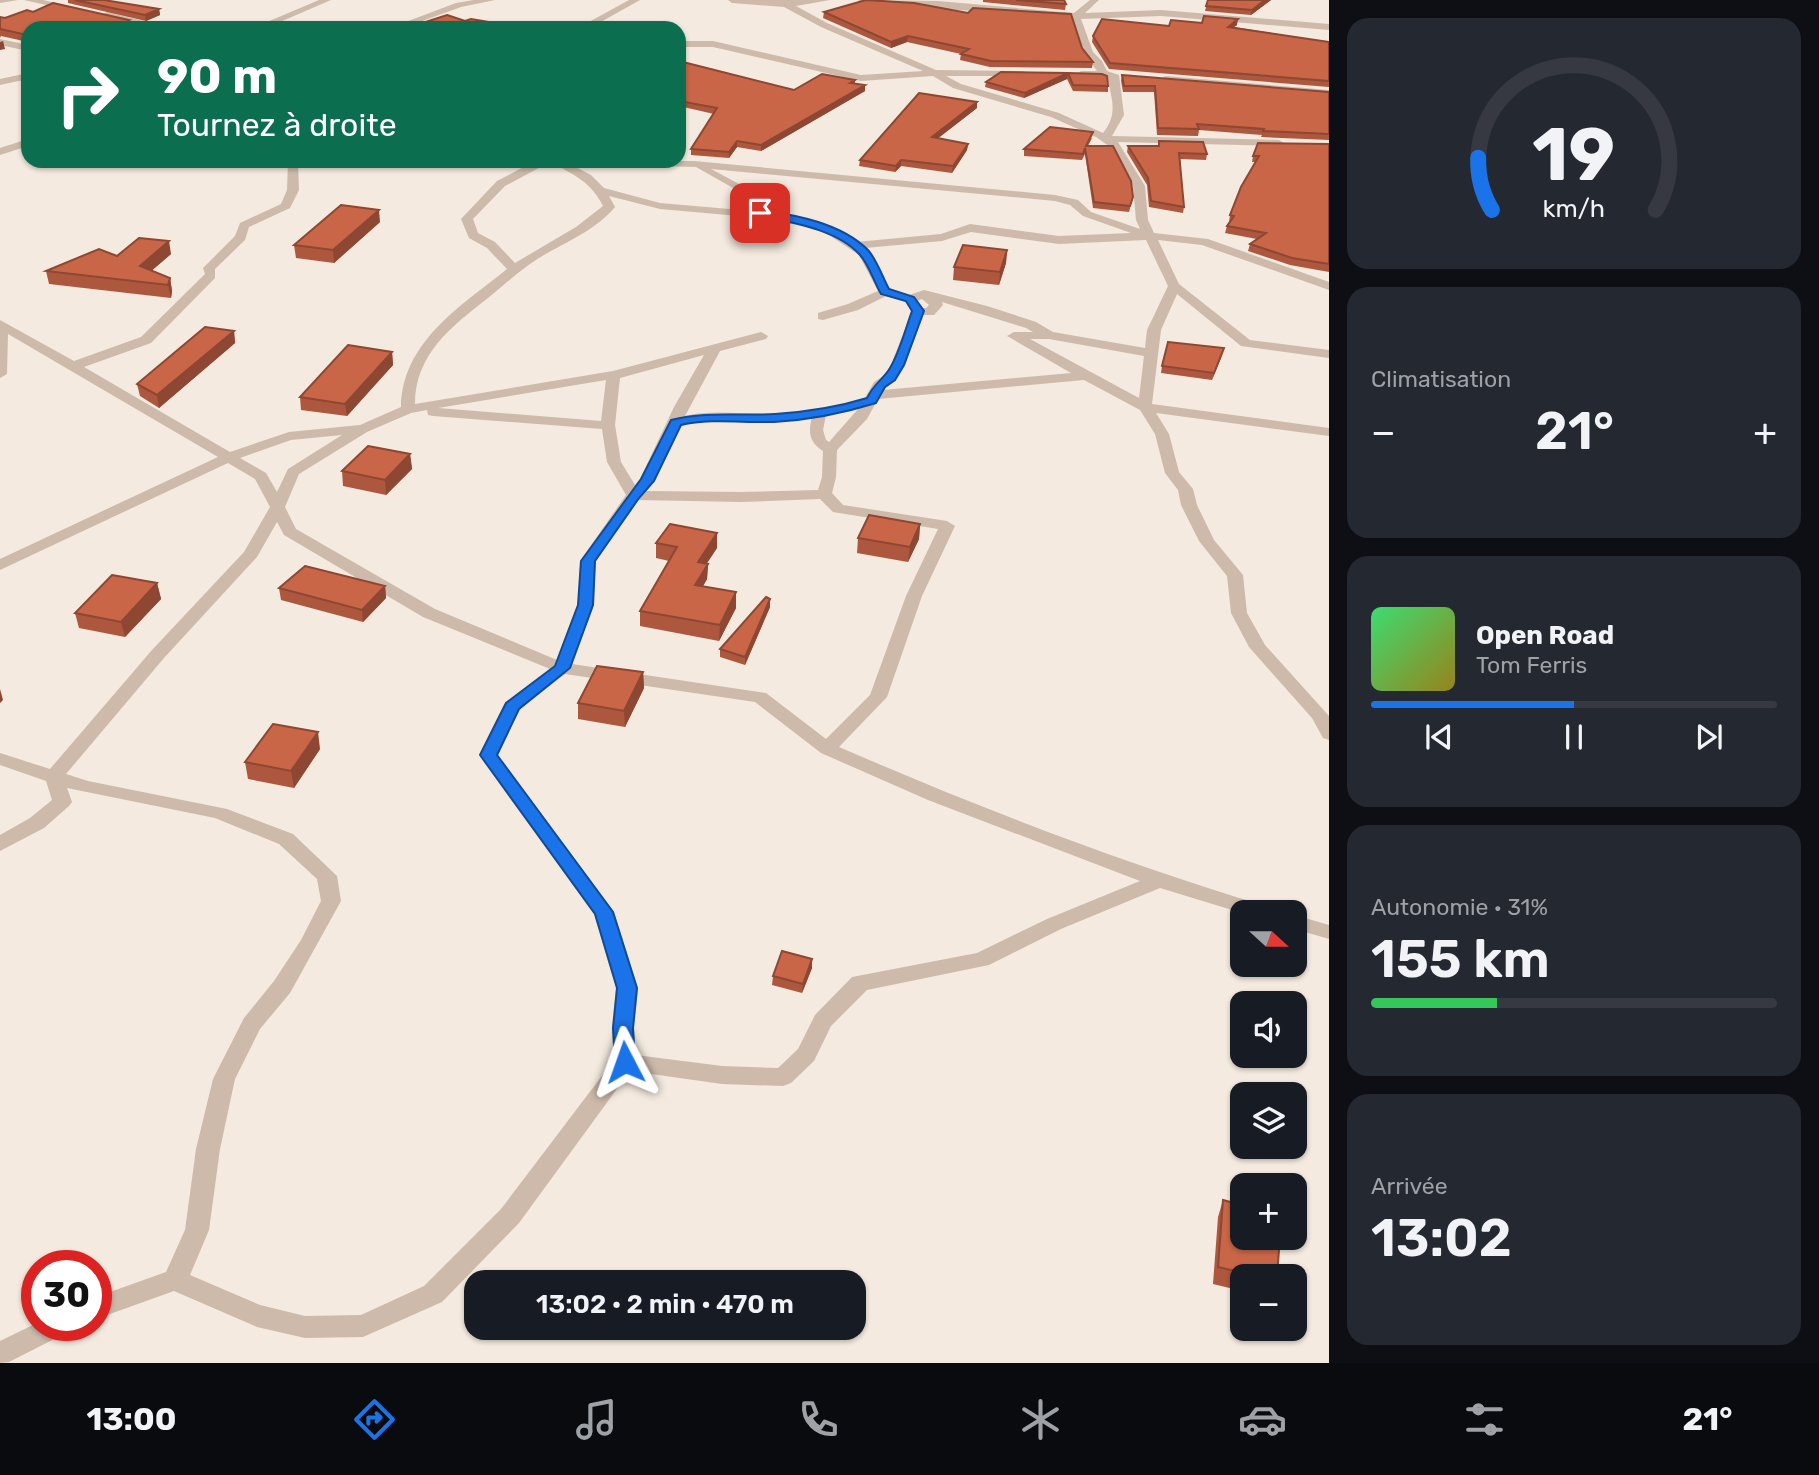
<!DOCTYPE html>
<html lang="fr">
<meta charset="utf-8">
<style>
body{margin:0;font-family:Rubik,sans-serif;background:#242831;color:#f1f3f6;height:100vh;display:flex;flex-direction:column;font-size:26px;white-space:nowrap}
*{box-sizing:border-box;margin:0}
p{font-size:23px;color:#9ea1a6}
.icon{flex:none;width:38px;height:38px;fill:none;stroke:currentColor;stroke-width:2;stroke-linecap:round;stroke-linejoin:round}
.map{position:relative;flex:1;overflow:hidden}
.sheet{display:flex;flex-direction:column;gap:18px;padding:18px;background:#0d0f14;width:490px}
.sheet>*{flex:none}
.guide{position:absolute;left:21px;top:21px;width:665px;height:147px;border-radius:21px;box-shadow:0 2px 5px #0004;background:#0b6e4f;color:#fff;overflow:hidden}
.needle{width:46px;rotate:111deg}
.controls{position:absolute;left:1230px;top:900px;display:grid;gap:14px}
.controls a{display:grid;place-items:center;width:77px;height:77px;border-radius:14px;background:#171b24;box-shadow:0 2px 5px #0004;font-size:35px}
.speed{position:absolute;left:21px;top:1250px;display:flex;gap:14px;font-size:35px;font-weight:700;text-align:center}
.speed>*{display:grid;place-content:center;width:91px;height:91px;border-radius:50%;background:#171b24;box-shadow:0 2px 5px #0004;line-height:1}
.speed .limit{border:10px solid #d22;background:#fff;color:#111}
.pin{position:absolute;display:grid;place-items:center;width:60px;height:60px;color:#fff;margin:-30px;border-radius:14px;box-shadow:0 4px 10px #0006}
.me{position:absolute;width:77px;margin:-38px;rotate:356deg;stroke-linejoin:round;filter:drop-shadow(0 0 5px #0008)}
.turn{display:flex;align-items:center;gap:24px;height:147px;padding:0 21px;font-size:32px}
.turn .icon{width:91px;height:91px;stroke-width:2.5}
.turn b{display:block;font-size:49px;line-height:60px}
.big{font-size:52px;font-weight:600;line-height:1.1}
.sheet .widget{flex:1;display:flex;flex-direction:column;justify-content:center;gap:10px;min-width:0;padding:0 24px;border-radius:21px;background:#242831}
.sheet .dial{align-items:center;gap:0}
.dial svg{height:182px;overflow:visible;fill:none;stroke:#363941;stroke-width:7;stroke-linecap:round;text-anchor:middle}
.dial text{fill:#f1f3f6;stroke:none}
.song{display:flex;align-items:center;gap:21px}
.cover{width:84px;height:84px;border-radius:10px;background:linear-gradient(135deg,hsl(140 70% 55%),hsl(50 70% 35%))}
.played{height:7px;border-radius:4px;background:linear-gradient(90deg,#1a73e8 50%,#363941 50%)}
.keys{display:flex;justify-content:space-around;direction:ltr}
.heat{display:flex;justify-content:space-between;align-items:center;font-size:38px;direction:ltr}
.charge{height:10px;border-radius:5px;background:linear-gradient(90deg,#34c759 31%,#363941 0)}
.trip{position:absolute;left:464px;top:1270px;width:402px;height:70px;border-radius:21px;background:#171b24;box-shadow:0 2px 5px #0004;font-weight:600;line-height:70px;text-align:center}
.tabs{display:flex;height:112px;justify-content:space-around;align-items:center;background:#090b0e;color:#9ea1a6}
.tabs .icon{width:49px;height:49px}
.tabs .active{color:#1a73e8}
.tabs b{font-size:32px;color:#f1f3f6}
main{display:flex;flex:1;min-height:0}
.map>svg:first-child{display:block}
</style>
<main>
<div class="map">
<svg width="1329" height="1363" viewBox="0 0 1329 1363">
<rect width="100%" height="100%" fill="#f4eadf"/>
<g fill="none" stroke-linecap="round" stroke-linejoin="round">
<!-- minor -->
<path fill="#cdbaaa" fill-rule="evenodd" d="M0 0H18L0 3Z
M24 0H43L77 8 73 11Z
M319 0H331L266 28H253Z
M474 0H495L461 7 411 25 403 23 456 3Z
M629 0H640L590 28H578Z
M728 0H830L796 6 827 23 936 70 1024 71 1026 73 1021 76H946L961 84 1059 113 1103 133C1118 114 1112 101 1108 80L1076 74 1081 71H1097L1084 53 1072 18 862 3 858 0 938 1 1074 13 1090 0H1099L1085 13 1161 10 1329 24V30L1161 16 1081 19 1093 52 1102 61 1107 71 1119 75 1124 115 1112 136 1279 140 1284 143 1279 146 1118 142 1145 186 1148 220 1154 233 1208 239 1329 282V290L1202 245 1158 240 1179 284 1250 340 1329 350V358L1241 346 1177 294 1161 330 1152 404 1329 428V436L1156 413 1169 434 1179 472 1193 489 1197 505 1214 540 1243 575 1247 613 1265 645 1329 716V740L1323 738 1312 718 1249 647 1231 613 1227 576 1199 541 1181 505 1178 490 1165 473 1155 434 1140 410 1084 380 878 399 867 419 837 450 836 477 832 493 843 505 947 521 955 526 922 596 887 697 839 747C980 808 1122 863 1269 907L1272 912 1242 913 1160 888 1061 929 989 965 867 990 831 1026 814 1061 791 1083 783 1086 722 1084 630 1071 519 1223 442 1302 363 1337 305 1338 257 1327 174 1291 96 1319V1297L166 1272 185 1230 196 1149 213 1079 244 1018 274 981 301 940 321 901 317 879 279 844 215 818 67 788 72 802 69 806 44 828 0 851V835L30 818 52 800 46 781 0 765V753L50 769 152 650 244 552 270 507 255 479 228 463 0 570V559L218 457 8 334 7 374 0 378V320L74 361 141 337 205 274 203 268 235 236 240 223 281 204 287 190 288 161H298L299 190 290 208 249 227 245 240 215 269V278L151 343 84 367 230 452 289 432 360 425 401 407C402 342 461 306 507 269L487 248 469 238 461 219 497 181 535 161H564L591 175 604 188 660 203 777 213 696 167 580 164 575 161H694L1055 195 1078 200 1091 212 1140 229 1136 220 1133 186 1113 149 1096 137 1051 117 953 88 933 76 861 81 713 47H679V41H713L861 75 923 71 821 27 784 7 732 3ZM550 162C572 174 591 181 603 206L576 227 515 263 495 242 478 233 473 219 505 186ZM711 169 1055 201 1070 205 1083 216 1131 233 1059 236 970 224 941 234 856 242 837 229 788 214V210ZM609 196 660 209 794 221 829 235 859 255 878 291 848 304 818 313V319L823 320 858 310 886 296 905 302 912 311 891 365 885 375 874 382 865 398C836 407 803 413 773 414 743 415 713 409 685 416L720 351 766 339 768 336 761 332 613 371 415 404C415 354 452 326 488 298 505 284 521 269 539 258 565 242 595 231 615 207ZM971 232 1059 244 1146 240 1168 286 1147 330 1145 348 1053 332 1036 322 987 306 924 290 909 295 890 289 865 248 942 241ZM922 299 929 305 926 308H922L917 301ZM942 302 1026 328 1033 332H1014L1007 336 1071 373 883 390 895 381 905 365 923 315H934L943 305ZM1030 339H1049L1144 356 1139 398ZM704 355 674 407 640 479 635 485 621 462 615 425 620 378ZM606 380 601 421 438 408ZM859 408 829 442 826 440 823 430 826 415ZM427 410 428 415 433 416 602 429 607 462 626 495 580 561 578 605 557 660 435 609 296 529 285 507 299 474 367 432 411 413ZM812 417C808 432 809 442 823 451L822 477 818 490 741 492 646 491 654 481 681 426 699 421 775 422ZM342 435 288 469 277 492 266 473 240 458 291 440ZM820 499 833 512 938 529 906 596 870 695 826 739 766 693 572 664 594 605 596 561 638 500 741 502ZM277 522 284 535 423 617 550 669 506 702 480 755 594 914 616 988 612 1028 614 1060 501 1209 424 1286 361 1315 305 1316 260 1305 190 1275 209 1230 220 1149 235 1079 260 1029 290 993 341 901 337 876 293 834 227 809 88 781 66 774 164 658 257 557ZM565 674 755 702 821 753 928 800 1140 881 1047 919 977 953 852 977 815 1015 798 1049 778 1068 722 1066 636 1055 634 1028 638 988 614 912 498 755 520 709Z
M107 12 164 26 166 28H150L104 17 102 15Z
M0 39 28 45V51L0 45Z
M28 73V79L0 85V79Z
M1166 76 1329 90V96L1163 81V77Z
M28 139V146L0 155V148Z
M1295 915 1329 925V939L1295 929Z
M37 1323V1325H70L66 1333 9 1362 0 1363V1341Z"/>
</g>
<!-- wall -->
<path fill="#ad583e" d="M68 0H104L159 9 160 15 146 21 68 3Z
M983 0H1064L1066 4 1065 10 983 2Z
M1208 0H1271L1251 15 1205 11Z
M33 12 129 20 131 27 128 28H28V42L1 36 0 38V17L5 18Z
M824 12 1093 62 1092 68 990 67 960 60 961 54 907 42 891 48 823 18Z
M1202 23 1237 25 1234 27 1329 42V87L1109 69 1092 42 1093 36 1169 26Z
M679 61 794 90 855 80V84L865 91 761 151 737 147 729 158 691 155V149L714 114 679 106Z
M1001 72 1102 74 1108 86V92L1073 91 1067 79 1024 98 985 87 986 82Z
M1122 75 1329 92V140L1261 137 1262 135 1199 130 1198 136 1157 135 1154 92H1123L1121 81Z
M977 108 938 138 968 144 967 150 952 173 901 166 895 172 859 166 860 160Z
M1092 138 1088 146 1133 197 1129 212 1093 208 1085 154 1082 160 1024 156V149Z
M1159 141 1207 154 1206 160 1180 159 1184 207 1183 213 1149 207 1147 185 1127 152 1128 146H1158Z
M1329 144V272L1290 265 1248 251 1250 244 1257 239 1225 233 1227 226 1229 222 1230 215 1256 162H1252L1253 156Z
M380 222 334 263 296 258 294 245Z
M1007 250 1006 263 999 285 953 280 954 267Z
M171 254 151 271 170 278 172 291 171 298 49 284 46 271 117 256Z
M234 331 235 343 159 408 140 396 137 384Z
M392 352 393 365 347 416 301 410 300 397Z
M1222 355 1212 380 1161 373 1162 366Z
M410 454 412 469 386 495 343 486 342 471Z
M920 524 919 539 908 562 857 553 858 538Z
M656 543 717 548 706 564H708L707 579 703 586 736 592V608L719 641 640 626V611L669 561 656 558Z
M157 583 161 599 125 637 79 628 75 613Z
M385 586 386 598 363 622 281 600 279 588Z
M770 599V607L745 665 720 657V649Z
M643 672 644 688 625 727 578 719V703Z
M320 749 294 788 248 779 245 762Z
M812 968 802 993 772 985 773 976Z
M1223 1200 1277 1276H1242V1291L1213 1284 1218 1217Z"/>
<!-- shaded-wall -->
<path fill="#8d4732" d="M1265 0H1271L1251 15 1252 10Z
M159 9 160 15 146 21 145 15Z
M1238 19 1237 25 1227 32 1228 27Z
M129 20 131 27 128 28H109Z
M908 36 907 42 891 48V42Z
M3 41 5 49 0 50V42Z
M1068 73 1067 79 1024 98 1025 93Z
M865 85V91L761 151V145Z
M977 102V108L932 143V137Z
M737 141V147L729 158V152Z
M968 144 967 150 952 173 953 166Z
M901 160V166L895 172 896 166Z
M379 210 380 222 334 263 333 250Z
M169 241 171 254 142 279 140 266Z
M1007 250 1006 263 999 285 1000 272Z
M170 278 172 291 171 298 168 285Z
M234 331 235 343 159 408 157 395Z
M1224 348 1222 355 1212 380 1214 373Z
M392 352 393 365 347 416 345 404Z
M410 454 412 469 386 495 385 480Z
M920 524 919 539 908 562 910 547Z
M717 533V548L698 577V562Z
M708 564 707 579 695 600V585Z
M157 583 161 599 125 637 121 622Z
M385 586 386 598 363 622 362 610Z
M736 592V608L719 641 720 625Z
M770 599V607L745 665V657Z
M643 672 644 688 625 727 624 711Z
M0 689 3 700 0 703Z
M318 732 320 749 294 788 291 771Z
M812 959V968L802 993 803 984Z"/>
<!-- building -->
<path fill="#c96648" stroke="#8d4732" stroke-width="2" d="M75 0H104L159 9 145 15Z
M866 0 914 3 968 13 973 8 1071 14 1082 48 1093 62 991 61 961 54 969 49 908 36 891 42 824 12Z
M1016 0H1064L1066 4Z
M1208 0H1265L1252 10 1206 6Z
M53 3 129 20 109 28H28L27 35 0 29V17L5 18 27 10 33 12Z
M447 15 465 21 471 19 525 28H407Z
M1204 16 1238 19 1228 27 1329 42V81L1110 63 1093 36 1102 19 1169 26 1171 20 1202 23Z
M679 61 794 90 822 74 855 80 850 83 865 85 761 145 737 141 729 152 691 149 717 108 679 101Z
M1001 72 1068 73 1025 93 986 82Z
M1068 73 1102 74 1107 76 1108 86 1073 85Z
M1122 75 1329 92V134L1263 131 1264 129 1197 124 1199 129 1158 128 1155 86H1124Z
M919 93 977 102 932 137 968 144 953 166 901 160 896 166 860 160Z
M1050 127 1093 132 1086 146H1113L1131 181 1133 197 1130 206 1094 202 1085 148 1083 154 1024 149Z
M1159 141 1203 142 1207 154 1179 153 1184 207 1151 201 1148 178 1128 146H1159Z
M1258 143 1329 144V264L1292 258 1250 244 1266 233 1227 226 1234 216 1230 215 1241 187 1259 156H1253Z
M341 205 379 210 333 250 294 245Z
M139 238 169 241 140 266 170 278 168 285 46 271 99 249 117 256Z
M963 245 1007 250 1000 272 954 267Z
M205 327 234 331 157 395 137 384Z
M1168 342 1224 348 1214 373 1162 366Z
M348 345 392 352 345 404 300 397Z
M368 446 410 454 385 480 342 471Z
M869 515 920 524 910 547 858 538Z
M670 524 717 533 698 562 708 564 695 585 736 592 720 625 640 611 677 547 656 543Z
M305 566 385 586 362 610 279 588Z
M112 575 157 583 121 622 75 613Z
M766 597 770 599 745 657 720 649Z
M597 666 643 672 624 711 578 703Z
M273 724 318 732 291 771 245 762Z
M782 951 812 959 803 984 773 976Z
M1223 1200 1242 1205V1237H1280L1277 1276H1255L1218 1267Z"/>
<!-- route -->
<path fill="#1a73e8" stroke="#114b97" stroke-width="2" d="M760 210C796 215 841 223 868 250 877 260 883 278 889 289L914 297 924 311 904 365 895 380 885 387 876 403C844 413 808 420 774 422 742 423 711 418 681 425L654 481 639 498 595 561 593 605 570 668 519 709 497 755 613 912 637 988 633 1028 635 1062 632 1067 625 1069 618 1067 615 1062 613 1028 617 988 595 914 480 755 506 703 555 666 578 605 581 561 641 479 671 420C706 411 739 416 775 414 805 412 838 407 867 398 875 382 883 380 890 368 900 351 905 330 912 311L906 301 881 294C874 282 869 265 860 255 836 228 788 222 756 215V211Z"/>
</svg>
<div class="controls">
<a><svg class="needle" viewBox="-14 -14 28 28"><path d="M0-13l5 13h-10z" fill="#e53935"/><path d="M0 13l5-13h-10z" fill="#9ea1a6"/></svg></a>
<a><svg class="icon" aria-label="sound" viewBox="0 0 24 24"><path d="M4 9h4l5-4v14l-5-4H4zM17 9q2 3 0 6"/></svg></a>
<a><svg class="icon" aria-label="layers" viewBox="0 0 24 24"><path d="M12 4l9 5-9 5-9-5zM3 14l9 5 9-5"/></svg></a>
<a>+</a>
<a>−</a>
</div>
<div class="speed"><div class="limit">30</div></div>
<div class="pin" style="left:760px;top:213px;background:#d93025"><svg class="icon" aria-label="arrive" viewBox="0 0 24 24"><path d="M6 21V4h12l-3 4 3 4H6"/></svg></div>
<svg class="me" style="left:625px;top:1062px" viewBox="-20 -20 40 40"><path d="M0-17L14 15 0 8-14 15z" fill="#1a73e8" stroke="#fff" stroke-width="4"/></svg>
<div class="trip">13:02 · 2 min · 470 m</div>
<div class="guide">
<div class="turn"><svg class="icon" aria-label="right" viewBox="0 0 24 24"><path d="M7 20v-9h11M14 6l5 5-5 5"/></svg><div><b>90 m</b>Tournez à droite</div></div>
</div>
</div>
<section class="sheet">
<div class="widget dial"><svg viewBox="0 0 100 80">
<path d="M14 69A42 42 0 1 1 86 69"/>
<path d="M14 69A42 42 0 0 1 8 46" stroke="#1a73e8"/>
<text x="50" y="56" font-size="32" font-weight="700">19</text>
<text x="50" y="72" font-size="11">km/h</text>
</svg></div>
<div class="widget"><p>Climatisation</p>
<div class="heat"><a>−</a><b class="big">21°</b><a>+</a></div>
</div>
<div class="widget">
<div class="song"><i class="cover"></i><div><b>Open Road</b><p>Tom Ferris</p></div></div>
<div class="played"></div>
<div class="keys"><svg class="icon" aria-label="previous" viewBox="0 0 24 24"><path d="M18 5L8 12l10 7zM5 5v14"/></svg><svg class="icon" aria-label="pause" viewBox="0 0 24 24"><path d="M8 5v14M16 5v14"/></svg><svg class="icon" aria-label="next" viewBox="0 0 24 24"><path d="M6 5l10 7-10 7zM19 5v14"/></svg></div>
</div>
<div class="widget"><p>Autonomie · 31%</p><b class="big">155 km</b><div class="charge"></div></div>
<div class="widget"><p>Arrivée</p><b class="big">13:02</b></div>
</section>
</main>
<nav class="tabs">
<b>13:00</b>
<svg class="icon active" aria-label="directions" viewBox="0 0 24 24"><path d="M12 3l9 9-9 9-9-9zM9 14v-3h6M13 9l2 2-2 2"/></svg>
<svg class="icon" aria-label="music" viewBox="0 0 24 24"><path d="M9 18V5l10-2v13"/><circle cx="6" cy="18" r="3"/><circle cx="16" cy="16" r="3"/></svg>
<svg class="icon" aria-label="phone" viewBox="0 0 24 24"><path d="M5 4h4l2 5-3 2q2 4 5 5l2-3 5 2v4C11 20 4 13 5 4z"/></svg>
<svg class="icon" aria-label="climate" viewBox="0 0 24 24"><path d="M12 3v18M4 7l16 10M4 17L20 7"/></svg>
<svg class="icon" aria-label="car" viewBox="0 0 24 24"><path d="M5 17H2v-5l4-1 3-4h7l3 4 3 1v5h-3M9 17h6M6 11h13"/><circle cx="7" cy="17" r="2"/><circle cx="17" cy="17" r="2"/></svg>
<svg class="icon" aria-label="filters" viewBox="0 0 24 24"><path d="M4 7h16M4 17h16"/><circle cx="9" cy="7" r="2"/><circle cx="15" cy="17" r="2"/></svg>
<b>21°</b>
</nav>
